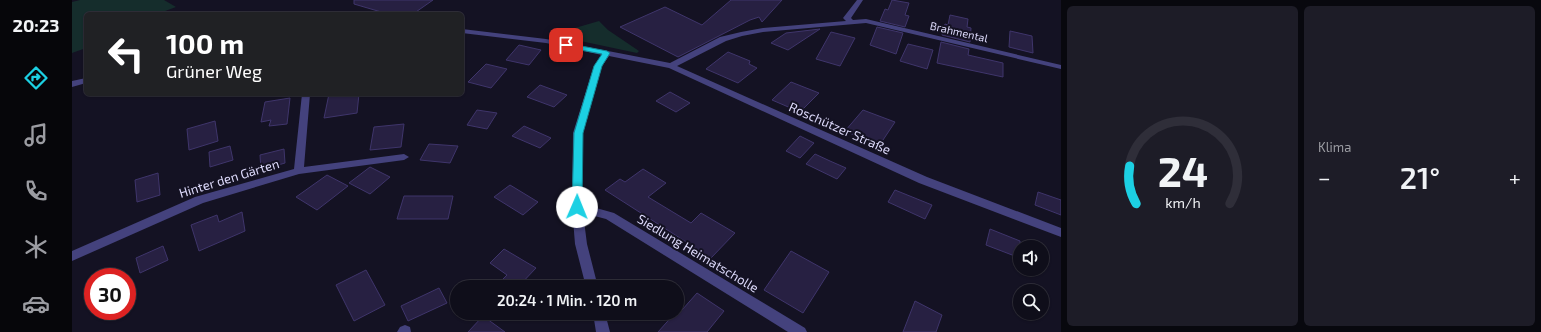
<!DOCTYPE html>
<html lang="de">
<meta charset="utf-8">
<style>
body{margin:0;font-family:"Exo 2",sans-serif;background:#1d1c27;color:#f1f3f6;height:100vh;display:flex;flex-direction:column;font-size:15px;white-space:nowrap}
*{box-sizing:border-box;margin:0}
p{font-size:13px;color:#9b9ca2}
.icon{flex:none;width:22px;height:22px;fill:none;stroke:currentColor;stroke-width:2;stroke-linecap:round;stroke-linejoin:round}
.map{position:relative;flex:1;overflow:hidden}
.side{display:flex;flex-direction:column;gap:6px;padding:6px;background:#08080e;width:480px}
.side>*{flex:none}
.banner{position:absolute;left:12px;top:12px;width:380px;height:84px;border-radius:6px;box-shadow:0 1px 3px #0004,0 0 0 1px #2f2e39;background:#202124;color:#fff;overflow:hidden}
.controls{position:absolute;left:941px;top:240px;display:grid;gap:8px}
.controls a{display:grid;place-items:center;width:36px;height:36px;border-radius:50%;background:#0f0e1a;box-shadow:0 1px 3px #0004,0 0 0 1px #2f2e39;font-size:20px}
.speed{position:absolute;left:12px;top:268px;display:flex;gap:8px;font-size:20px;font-weight:700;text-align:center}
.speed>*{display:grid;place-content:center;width:52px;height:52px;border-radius:50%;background:#0f0e1a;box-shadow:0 1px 3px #0004,0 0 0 1px #2f2e39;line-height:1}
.speed .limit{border:6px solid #d22;background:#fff;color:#111}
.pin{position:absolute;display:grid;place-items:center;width:34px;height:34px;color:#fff;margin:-17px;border-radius:8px;box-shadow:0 2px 6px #0006}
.me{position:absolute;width:44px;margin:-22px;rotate:1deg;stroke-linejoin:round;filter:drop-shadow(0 0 3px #0008)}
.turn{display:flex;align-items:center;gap:14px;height:84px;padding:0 16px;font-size:18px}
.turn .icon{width:52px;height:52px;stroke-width:2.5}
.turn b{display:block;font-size:28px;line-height:34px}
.big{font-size:30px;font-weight:600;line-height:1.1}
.side .card{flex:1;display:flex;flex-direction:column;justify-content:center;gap:6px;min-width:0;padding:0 14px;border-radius:6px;background:#1d1c27}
.side .dial{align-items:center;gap:0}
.dial svg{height:104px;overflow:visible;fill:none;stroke:#2f2e39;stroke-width:7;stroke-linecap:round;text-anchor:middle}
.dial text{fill:#f1f3f6;stroke:none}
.heat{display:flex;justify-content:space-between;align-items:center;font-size:22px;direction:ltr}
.side .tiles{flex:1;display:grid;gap:6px;grid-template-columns:repeat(2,1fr)}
.trip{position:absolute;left:378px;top:280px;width:234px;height:40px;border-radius:20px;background:#0f0e1a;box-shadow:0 1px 3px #0004,0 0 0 1px #2f2e39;font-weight:600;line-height:40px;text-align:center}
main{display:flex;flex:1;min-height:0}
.tab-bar{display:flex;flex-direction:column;width:72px;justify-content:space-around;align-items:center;background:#06060a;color:#9b9ca2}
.tab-bar .icon{width:28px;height:28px}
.tab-bar .current{color:#1cd0e3}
.tab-bar b{font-size:18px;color:#f1f3f6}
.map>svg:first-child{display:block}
</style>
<main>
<nav class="tab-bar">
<b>20:23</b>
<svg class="icon current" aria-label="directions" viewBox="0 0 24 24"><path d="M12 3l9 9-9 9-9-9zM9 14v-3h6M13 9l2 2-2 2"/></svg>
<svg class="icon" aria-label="music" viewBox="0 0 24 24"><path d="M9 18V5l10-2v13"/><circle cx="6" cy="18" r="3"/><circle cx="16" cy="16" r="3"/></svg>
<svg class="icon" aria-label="phone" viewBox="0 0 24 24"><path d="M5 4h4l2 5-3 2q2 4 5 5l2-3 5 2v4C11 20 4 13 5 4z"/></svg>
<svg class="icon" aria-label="climate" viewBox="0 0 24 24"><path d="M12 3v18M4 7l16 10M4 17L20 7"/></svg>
<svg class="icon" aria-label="car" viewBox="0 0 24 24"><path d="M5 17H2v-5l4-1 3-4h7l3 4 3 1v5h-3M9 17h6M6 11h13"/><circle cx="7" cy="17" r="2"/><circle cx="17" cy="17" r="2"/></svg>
</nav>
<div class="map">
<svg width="989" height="332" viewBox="0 0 989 332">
<rect width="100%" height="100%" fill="#141223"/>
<!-- green -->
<path fill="#152d2c" d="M8 0H92L104 7 85 14H14V48L0 53V2Z
M527 21 536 30 567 51 565 53 499 39 503 28Z"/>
<!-- building -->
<path fill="#272042" stroke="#3f356b" d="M282 0H361L341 14H316L282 4Z
M659 0H710L690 22 687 17 678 20 606 57 548 27 593 7 630 25Z
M820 0 837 3 833 15 837 16 833 27 808 21 813 9 816 10Z
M878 15 896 19 895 27 899 28 898 42 870 35 873 24 876 25Z
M805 27 831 33 824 54 798 45Z
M748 29 716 50 699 43 714 33Z
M938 31 960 36 961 53 937 47Z
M759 32 783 38 768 66 744 59Z
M869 42 897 49 896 55 931 63V77L865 63Z
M836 44 861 50 855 69 828 61Z
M447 45 469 50 457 65 434 60Z
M656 52 678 61 677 64 685 68 666 83 634 69Z
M414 64 435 69 419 88 396 82Z
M719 82 747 93 728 112 700 100Z
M468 85 495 95 482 107 455 97Z
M598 92 618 103 604 112 584 101Z
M257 94H287L285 113 252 118Z
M218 98 215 124 197 126 199 120 189 122 193 102Z
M405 110 425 113 415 129 395 125Z
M791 110 823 122 807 146 773 131Z
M143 121 146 141 117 150 115 129Z
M332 124 329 147 298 150 302 127Z
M452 126 479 138 468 148 440 136Z
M728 136 742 143 728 158 714 151Z
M357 144 386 146 378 163 348 160Z
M158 146 161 160 138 167 137 152Z
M212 149 213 163 189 170 188 155Z
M743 154 758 161 774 168 765 179 734 164Z
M298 167 318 177 298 194 277 183Z
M571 169 594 183 576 197 619 223 629 213 663 233 639 258 533 190 548 179 553 182Z
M86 173 88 195 65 202 63 180Z
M255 175 276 186 245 210 224 197Z
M438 185 466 202 451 215 422 197Z
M823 190 860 205 853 219 816 202Z
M966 192 989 200V215L963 205Z
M332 196H381L376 219H325Z
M170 212 173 231 127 251 119 225 145 215 147 222Z
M918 229 948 241V258L914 245Z
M91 246 96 260 68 273 64 258Z
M432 249 464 268 446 287H423L435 275 418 263Z
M719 251 757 272 731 313 692 290Z
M294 270 313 305 282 321 264 285Z
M367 288 375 303 336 321 329 306Z
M625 293 652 311 635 332H586L603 313H605L607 309 610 310Z
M843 301 870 315 864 332H831Z
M411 316 433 332H396Z"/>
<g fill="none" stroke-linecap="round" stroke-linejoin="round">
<!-- minor -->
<path fill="#44427d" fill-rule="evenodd" d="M785 0H791L779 18 781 20 794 19 989 65V69L794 23 691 32 670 36 654 41 605 66 855 177 989 228V237L847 183 597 68 537 56 530 66 511 133 510 204 542 213 733 328 735 332H716L534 219 511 213 515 244 526 287H514L503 244 500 207 501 133 522 66 530 55 474 43 390 33V29L474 39 598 63 648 37 669 32 691 28 774 21 771 18Z
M14 78V83L0 87V81Z
M230 94H238L232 167 332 154 337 157 332 160 227 174 131 203 0 261V251L123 197 222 169Z
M521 313H533L538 332H524Z
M333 325 338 327 339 332H325L328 327Z"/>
</g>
<!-- route -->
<path fill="#1cd0e3" stroke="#128794" d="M494 43 535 51 538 53 530 66 511 133 510 207 508 209H501L500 207 502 133 522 66 530 54 492 47V44Z"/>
<g text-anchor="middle" stroke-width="4" stroke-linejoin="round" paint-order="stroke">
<!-- far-street labels -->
<g font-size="11" fill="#dcd9fa" stroke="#141223">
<text transform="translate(887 32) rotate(13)" y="4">Brahmental</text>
</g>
<!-- street labels -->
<g font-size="13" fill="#dcd9fa" stroke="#141223">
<text transform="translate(768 128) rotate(24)" y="5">Roschützer Straße</text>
<text transform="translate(157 178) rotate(-17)" y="5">Hinter den Gärten</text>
<text transform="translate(626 253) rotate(31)" y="5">Siedlung Heimatscholle</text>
</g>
</g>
</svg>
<div class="controls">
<a><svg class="icon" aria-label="sound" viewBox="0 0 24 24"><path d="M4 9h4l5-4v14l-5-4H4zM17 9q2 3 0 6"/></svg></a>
<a><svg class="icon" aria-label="search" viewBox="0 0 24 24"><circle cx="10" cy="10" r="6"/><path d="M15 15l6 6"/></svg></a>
</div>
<div class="speed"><div class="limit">30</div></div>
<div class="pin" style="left:494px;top:45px;background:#d93025"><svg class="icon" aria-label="arrive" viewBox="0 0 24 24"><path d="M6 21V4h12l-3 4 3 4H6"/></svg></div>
<svg class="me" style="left:505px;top:207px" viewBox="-20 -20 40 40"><circle r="19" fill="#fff"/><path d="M0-13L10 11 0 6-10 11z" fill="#1cd0e3"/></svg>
<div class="trip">20:24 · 1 Min. · 120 m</div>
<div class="banner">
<div class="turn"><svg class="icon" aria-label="left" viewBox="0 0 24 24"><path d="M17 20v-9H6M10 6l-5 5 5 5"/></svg><div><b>100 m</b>Grüner Weg</div></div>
</div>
</div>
<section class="side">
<div class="tiles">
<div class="card dial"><svg viewBox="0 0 100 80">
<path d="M14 69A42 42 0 1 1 86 69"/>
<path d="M14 69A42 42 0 0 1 9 40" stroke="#1cd0e3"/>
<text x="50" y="56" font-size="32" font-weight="700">24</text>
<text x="50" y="72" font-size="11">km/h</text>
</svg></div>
<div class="card"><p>Klima</p>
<div class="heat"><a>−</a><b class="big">21°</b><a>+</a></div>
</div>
</div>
</section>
</main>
